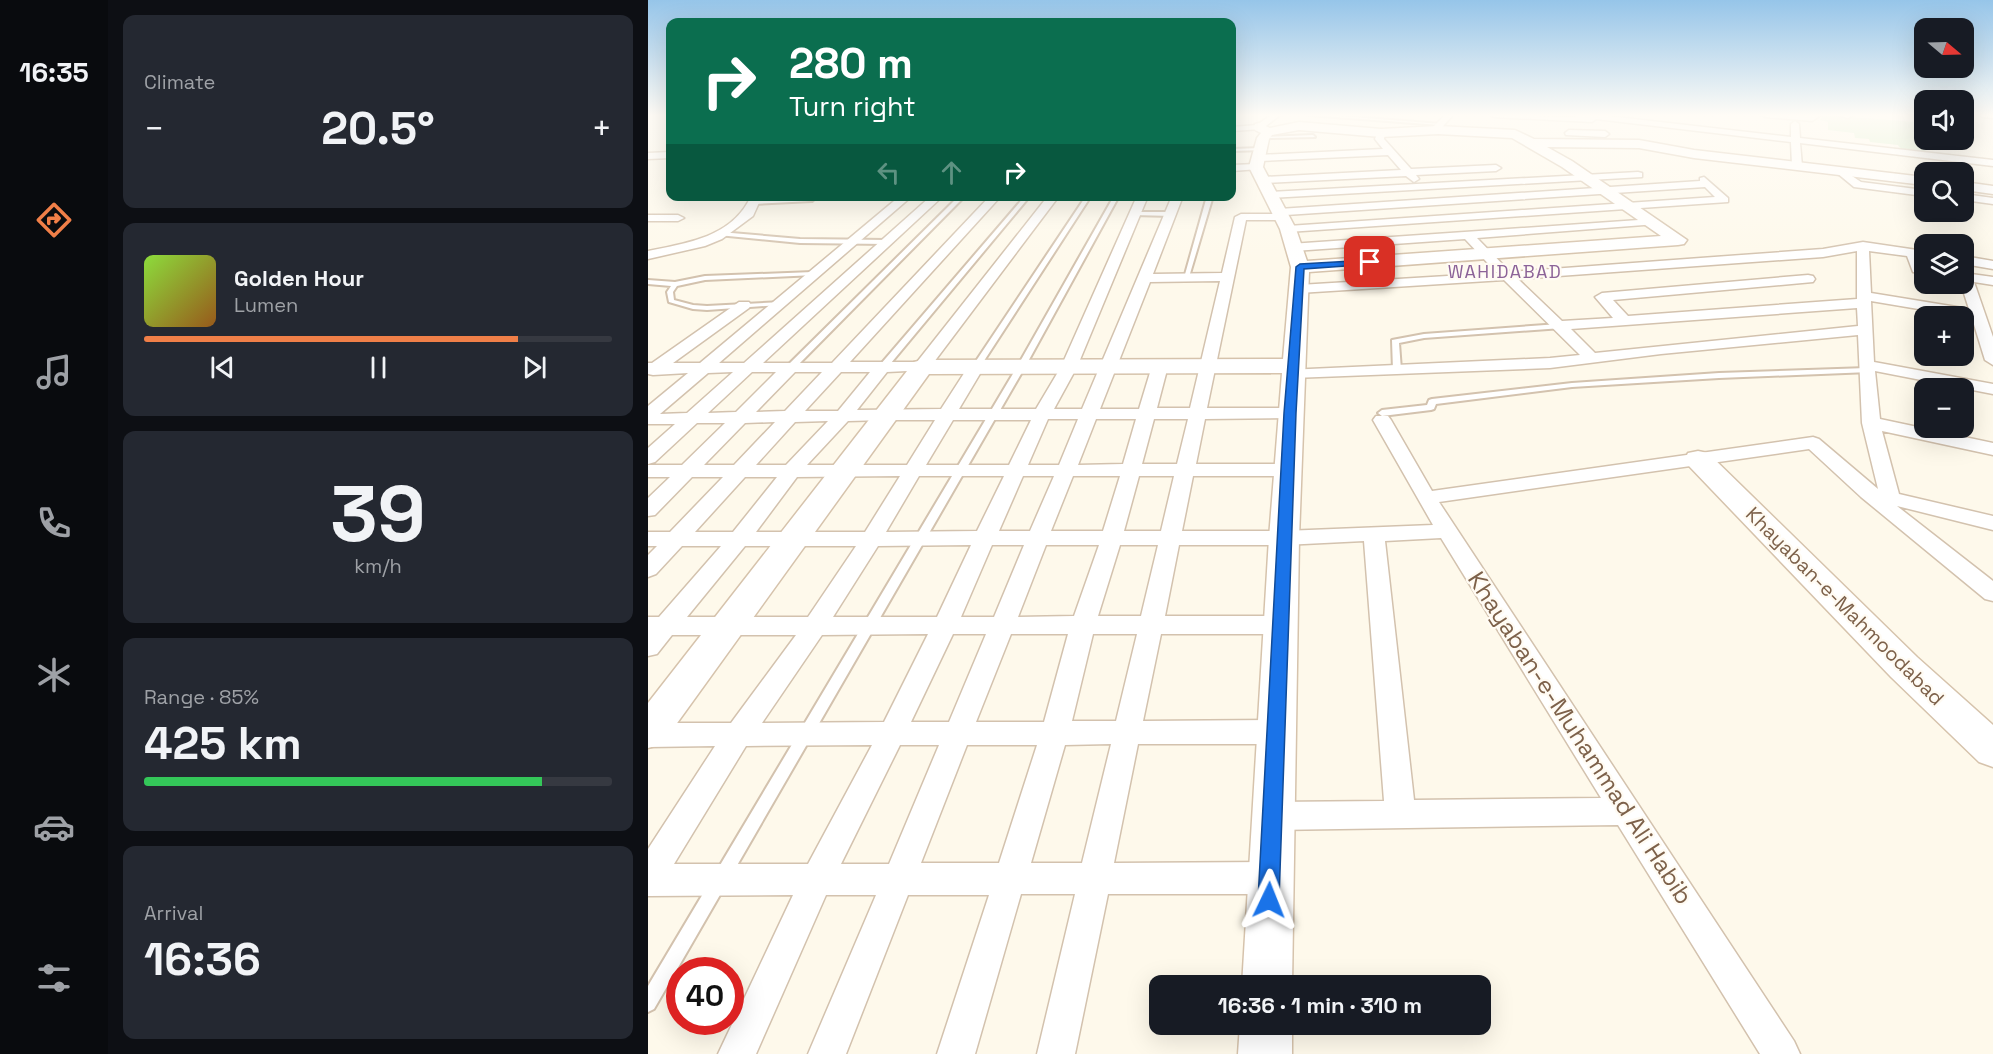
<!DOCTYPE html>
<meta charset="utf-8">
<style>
body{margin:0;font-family:"Space Grotesk",sans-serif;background:#242831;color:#f1f3f6;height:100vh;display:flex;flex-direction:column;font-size:22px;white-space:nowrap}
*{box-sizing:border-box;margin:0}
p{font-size:20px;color:#9ea1a6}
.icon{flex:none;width:33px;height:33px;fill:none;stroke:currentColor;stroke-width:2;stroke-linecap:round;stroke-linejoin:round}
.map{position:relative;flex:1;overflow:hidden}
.panel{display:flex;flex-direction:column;gap:15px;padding:15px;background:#0d0f14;width:540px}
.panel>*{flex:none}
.hud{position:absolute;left:18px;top:18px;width:570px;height:183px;border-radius:12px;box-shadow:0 6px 24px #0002;background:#0b6e4f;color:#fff;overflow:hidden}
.needle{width:39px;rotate:109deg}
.tools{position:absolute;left:1266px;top:18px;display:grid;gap:12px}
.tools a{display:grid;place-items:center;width:60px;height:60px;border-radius:12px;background:#171b24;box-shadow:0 6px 24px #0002;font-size:30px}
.speed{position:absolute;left:18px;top:957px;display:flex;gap:12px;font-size:30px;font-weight:700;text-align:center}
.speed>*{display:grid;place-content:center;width:78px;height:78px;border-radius:50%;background:#171b24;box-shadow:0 6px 24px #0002;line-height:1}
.speed .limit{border:9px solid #d22;background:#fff;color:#111}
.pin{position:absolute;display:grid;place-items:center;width:51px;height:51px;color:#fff;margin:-26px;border-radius:12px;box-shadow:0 3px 9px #0006}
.me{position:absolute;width:66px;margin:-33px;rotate:2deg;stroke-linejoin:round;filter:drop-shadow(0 0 4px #0008)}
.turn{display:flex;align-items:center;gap:21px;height:126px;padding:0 24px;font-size:27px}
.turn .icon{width:78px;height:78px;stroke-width:2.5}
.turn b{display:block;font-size:42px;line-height:51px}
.lanes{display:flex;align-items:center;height:57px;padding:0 24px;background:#0003;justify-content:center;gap:30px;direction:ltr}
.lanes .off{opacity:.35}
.big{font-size:45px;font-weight:700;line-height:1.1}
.panel .tile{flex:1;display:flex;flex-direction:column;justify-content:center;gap:9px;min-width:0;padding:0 21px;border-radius:12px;background:#242831}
.panel .dial{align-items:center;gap:0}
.dial b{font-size:78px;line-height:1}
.song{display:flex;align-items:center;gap:18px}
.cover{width:72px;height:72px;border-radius:9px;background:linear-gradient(135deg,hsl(90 70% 55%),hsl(30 70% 35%))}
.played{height:6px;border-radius:3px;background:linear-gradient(90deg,#f07f48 80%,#363941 80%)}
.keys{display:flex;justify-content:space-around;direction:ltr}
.heat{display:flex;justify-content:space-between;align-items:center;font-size:33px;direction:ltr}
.charge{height:9px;border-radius:4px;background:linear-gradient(90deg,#34c759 85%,#363941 0)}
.trip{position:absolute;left:501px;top:975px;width:342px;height:60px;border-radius:12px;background:#171b24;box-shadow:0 6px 24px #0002;font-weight:700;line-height:60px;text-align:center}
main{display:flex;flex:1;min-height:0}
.tab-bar{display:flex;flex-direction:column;width:108px;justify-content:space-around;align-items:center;background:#090b0e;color:#9ea1a6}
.tab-bar .icon{width:42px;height:42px}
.tab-bar .on{color:#f07f48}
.tab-bar b{font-size:27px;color:#f1f3f6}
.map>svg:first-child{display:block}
</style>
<main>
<nav class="tab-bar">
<b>16:35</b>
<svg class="icon on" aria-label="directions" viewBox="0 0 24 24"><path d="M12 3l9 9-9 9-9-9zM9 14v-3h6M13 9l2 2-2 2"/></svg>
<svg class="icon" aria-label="music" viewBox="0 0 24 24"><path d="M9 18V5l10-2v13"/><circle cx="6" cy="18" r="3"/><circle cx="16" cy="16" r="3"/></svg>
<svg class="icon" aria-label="phone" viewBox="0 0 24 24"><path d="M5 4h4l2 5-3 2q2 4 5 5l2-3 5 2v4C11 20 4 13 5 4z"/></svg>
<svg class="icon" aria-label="climate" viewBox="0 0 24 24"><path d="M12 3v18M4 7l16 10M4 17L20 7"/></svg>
<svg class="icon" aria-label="car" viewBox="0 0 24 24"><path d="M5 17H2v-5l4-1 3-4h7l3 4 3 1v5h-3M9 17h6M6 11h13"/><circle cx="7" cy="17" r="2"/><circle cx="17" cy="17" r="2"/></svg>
<svg class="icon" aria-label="filters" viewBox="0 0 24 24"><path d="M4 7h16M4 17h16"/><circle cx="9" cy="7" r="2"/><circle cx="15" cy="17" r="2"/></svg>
</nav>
<section class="panel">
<div class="tile"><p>Climate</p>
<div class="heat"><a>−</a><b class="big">20.5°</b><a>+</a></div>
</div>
<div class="tile">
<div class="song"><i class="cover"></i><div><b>Golden Hour</b><p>Lumen</p></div></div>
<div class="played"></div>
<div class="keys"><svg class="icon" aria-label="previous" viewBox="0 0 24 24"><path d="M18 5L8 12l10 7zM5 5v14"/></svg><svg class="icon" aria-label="pause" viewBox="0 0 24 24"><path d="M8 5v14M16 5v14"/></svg><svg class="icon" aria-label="next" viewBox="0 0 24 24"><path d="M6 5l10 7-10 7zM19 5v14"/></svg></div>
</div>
<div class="tile dial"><b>39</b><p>km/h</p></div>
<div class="tile"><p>Range · 85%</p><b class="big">425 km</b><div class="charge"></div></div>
<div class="tile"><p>Arrival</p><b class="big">16:36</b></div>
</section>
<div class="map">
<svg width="1345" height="1054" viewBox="0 0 1345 1054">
<rect width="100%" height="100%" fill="#fef9eb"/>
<!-- green -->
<path fill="#d3eec7" d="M1176 115 1268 122 1276 125V140H1303L1283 144 1276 152 1253 149 1250 145 1222 142 1221 139 1207 138 1206 133 1180 130V122L1172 120Z"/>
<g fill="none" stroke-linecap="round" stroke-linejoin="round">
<defs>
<path id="lane" d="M661 115H679L794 124 792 125Z
M665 135 667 137 616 138 614 137Z
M613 148 615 150 584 151V149Z
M169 196 164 201 106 204 103 202 106 200Z
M311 196H317L145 370H139V366Z
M377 196H382L238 369H232V365Z
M438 196H443L332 367 328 369H325L324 367Z
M466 196H471L377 367 6 1009 0 1012V986L369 367Z
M559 196H565L541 277 536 278Z
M487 212H524L527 214 524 216 485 215 484 214Z
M72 232 152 239 239 240 242 242 239 244 152 243 70 235V233Z
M165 272 168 274 167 275 57 280 29 286 25 292 26 300 45 305 59 306 134 302 135 303 132 305 59 310 45 309 21 302 19 292 23 286 0 284V280L27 282 57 276Z
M911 324 915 326 914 328 776 338 751 343 753 370 749 372 745 370 744 340 776 334Z
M1219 368 1223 370 1222 372 1071 378 924 387 788 404 786 409 783 410 734 416 730 413 734 410 779 405 781 400 784 399 924 383 1071 373Z"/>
<path id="street" d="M623 115H632L614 129 584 131V127L609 125Z
M797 115H805L789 133H783V129Z
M842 115 928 117 927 115H951L1143 137V124L1147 121 1151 124 1152 138 1345 160V166L1152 143 1154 166 1149 169 1144 166 1143 142 948 119 944 122 846 117Z
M1113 115H1173L1164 121 1117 117Z
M1188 115H1203L1204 116 1200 118Z
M1333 115H1345V118L1334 117Z
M733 130 737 133 736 139 763 169 848 165 853 168 848 171 768 175 771 179 766 182 758 176 615 183 610 180 615 177 753 170 740 155 611 161 606 158 611 155 735 149 727 139 730 131Z
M921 130 957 131 961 134 957 137 918 135 917 133Z
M22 152V158L0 159V153Z
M608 164 613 167 611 169 584 171V165Z
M1192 168 1213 182 1276 190V196L1206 187 1189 173 1187 171Z
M990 172 994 173V177L622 198 617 195 622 192Z
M1056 177 1080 198V202L640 232 634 229 640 226 1067 197 1057 187 638 215V219L634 220H598L559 408H642L648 409 651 413 648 417 642 418 557 419 548 464H639L646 466 649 470 646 474 639 476H545L534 531H636L785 525 725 420 728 416H740L743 420 784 491 1165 437 1171 439 1230 489 1214 423 1210 335 1013 354 902 368 645 378 639 376 637 373 639 370 902 358 932 355 856 280 651 293 644 289 651 285 849 273 817 239 646 251 640 247 642 244 1005 219 1011 222 1009 224 829 238 862 272 1175 249 1215 242 1276 251V259L1272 258 1276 266V274L1265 272 1259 256 1221 251 1223 293 1321 309 1313 284H1316V273L1345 277V285L1326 282 1345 337V365L1337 360 1324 318 1223 301 1226 362 1345 384V394L1227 371 1232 419 1345 443V455L1234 431 1251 494 1345 516V530L1249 506 1345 581V601L1337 599 1213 497 1161 449 791 502 1146 1041 1152 1054H1112L970 825 624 830 613 826 609 816 613 806 624 802 736 801 716 541 636 545H531L517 616H632L641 619 644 625 641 631 632 634H513L495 721 628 720 638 724 642 732 638 740 628 744H490L466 863 621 862 632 867 637 878 632 889 621 894H460L427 1054H389L427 894H373L327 1054H289L341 895H260L198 1054H160L228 895H178L108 1054H70L145 895 0 896V849L67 746 0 747V723H83L148 635H24L9 654 0 656V617H11L73 546H34L8 574 0 577V555L9 546H0V532H22L75 477H44L7 515 0 516V498L22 477H0V465H34L77 423H49L7 462 0 464V448L27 424H0V406L40 373 5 375 0 374V363H4L91 302H101L103 305 101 308 25 363H52L252 196H264L71 363H96L283 196H295L115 363H184L342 196H353L202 362H269L400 196H411L280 370 239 372 209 410 293 409 322 364 328 362 336 367 311 409H388L413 367 489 196H500L429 367 406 409H434L524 196H535L505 274 574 273 587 217 593 214H627V210L631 209 1052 181V178ZM1209 251V299L980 316 965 300 1165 282 1167 279 1165 276 1160 275 954 293 947 297 965 318 914 321 870 279 1175 257ZM572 281 542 408H509L520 366 512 361 504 366 491 409H452L502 282ZM1209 308 1210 326 947 353 923 329ZM85 372 39 413 12 414 60 373ZM104 372H128L88 412 60 413ZM147 372H174L137 411 108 412ZM193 372H222L190 411H157ZM400 419H430L411 465H380ZM448 419H488L475 464 430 465ZM506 419H540L529 464H494ZM238 420H287L259 465H159L200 421ZM305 420H383L361 465H278ZM180 421 138 465H108L147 422ZM127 422 86 465H56L97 423ZM252 476 217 532H108L149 477ZM271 476H356L329 531 238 532ZM375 476H406L382 531H351ZM425 476H472L455 531H403ZM491 476H526L513 531H476ZM97 477H129L85 532H47ZM793 538 953 798 766 800 737 541ZM323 545 289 617H185L230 546ZM344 545H376L346 617H313ZM398 545H451L426 616 370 617ZM472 545H510L493 616H450ZM97 546H208L160 617H39ZM280 634 236 722 114 723 174 635ZM305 634H338L301 722H263ZM363 634H420L396 722H328ZM445 634H489L468 721H424ZM463 744 434 863H383L417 745ZM224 745 160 864H26L98 746ZM252 745H291L241 864H193ZM319 745H389L351 863H273Z
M1316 194 1345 198V204L1316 200Z
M103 196H114L105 216 74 239 57 246 0 259V251C39 243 85 237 103 196Z
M0 215H30L36 218 30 221H0Z
M1316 256 1345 261V269L1316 264Z"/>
<path id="secondary" d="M651 122 733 129 790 126 867 130 886 139 991 140 1046 150 1276 177V185L1046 158 991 148 899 147 924 161 1039 240 1036 244 1030 245 661 272 651 538 644 986H594L621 538 634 373 281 374 14 744 0 748V703L266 362 274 360 635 359 643 267 632 229 601 167 609 138 613 133 607 130V124L611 123 622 128ZM651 130 733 137 790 134 864 138 914 167 1013 236 659 261 648 229 615 167 621 139 624 135Z
M1316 182 1345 186V194L1316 190Z
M1050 451 1060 453 1269 657 1345 725V767L1331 762 1243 677 1040 465 1037 459 1040 453Z
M592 1024H644V1054H590Z"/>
</defs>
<!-- lane casing -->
<use href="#lane" stroke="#d3c2ae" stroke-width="4"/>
<!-- street casing -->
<use href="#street" stroke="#d3c2ae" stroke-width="3"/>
<!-- secondary casing -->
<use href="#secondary" stroke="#d6c3ac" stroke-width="3"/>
<!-- lane -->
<use href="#lane" fill="#fff" fill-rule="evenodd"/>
<!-- street -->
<use href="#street" fill="#fff" fill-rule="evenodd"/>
<!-- secondary -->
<use href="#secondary" fill="#fff" fill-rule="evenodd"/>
</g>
<!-- sky -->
<linearGradient id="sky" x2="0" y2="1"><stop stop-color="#96c5e9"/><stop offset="0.44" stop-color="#fffcf6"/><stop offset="1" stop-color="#fffcf6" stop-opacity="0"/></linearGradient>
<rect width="1345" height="262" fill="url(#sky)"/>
<!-- route -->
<path fill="#1a73e8" stroke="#114b97" stroke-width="1.5" d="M722 260 726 262 725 264 656 269 648 413 631 900 628 907 621 910 613 907 610 900 636 413 648 267 652 264Z"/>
<g text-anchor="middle" stroke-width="4.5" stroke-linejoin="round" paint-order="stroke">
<!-- far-neighbourhood labels -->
<g font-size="18" letter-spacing="1.5" fill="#8c6398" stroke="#fffbf3">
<text x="857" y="278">WAHIDABAD</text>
</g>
<!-- street labels -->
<g font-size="20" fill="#7d614a" stroke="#fffbf3">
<text transform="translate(1197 606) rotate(45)" y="7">Khayaban-e-Mahmoodabad</text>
</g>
<!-- near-street labels -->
<g font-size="24" fill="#7d614a" stroke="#fffbf3">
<text transform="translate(932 738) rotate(57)" y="8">Khayaban-e-Muhammad Ali Habib</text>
</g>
</g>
</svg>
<div class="tools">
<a><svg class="needle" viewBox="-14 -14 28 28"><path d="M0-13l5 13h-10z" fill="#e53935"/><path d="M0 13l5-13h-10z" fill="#9ea1a6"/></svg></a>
<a><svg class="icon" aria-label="sound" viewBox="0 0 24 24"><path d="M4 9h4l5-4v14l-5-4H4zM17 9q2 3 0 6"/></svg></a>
<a><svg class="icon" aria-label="search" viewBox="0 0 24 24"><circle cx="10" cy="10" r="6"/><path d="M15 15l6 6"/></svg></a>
<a><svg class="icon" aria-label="layers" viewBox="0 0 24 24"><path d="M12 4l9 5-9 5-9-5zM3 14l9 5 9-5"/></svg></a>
<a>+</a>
<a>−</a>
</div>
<div class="speed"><div class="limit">40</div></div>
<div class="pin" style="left:722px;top:262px;background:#d93025"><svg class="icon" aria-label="arrive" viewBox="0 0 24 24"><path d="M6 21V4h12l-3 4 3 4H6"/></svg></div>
<svg class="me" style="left:621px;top:900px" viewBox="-20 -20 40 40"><path d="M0-17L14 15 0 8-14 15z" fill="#1a73e8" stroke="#fff" stroke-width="4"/></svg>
<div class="trip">16:36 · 1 min · 310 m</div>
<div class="hud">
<div class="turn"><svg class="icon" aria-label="right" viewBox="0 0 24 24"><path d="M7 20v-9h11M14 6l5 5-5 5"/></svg><div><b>280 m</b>Turn right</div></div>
<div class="lanes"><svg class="icon off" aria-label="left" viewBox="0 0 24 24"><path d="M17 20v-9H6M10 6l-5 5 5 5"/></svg><svg class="icon off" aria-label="ahead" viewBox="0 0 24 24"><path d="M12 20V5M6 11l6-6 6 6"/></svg><svg class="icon" aria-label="right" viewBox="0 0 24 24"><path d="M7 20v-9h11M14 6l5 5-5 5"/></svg></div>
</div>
</div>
</main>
